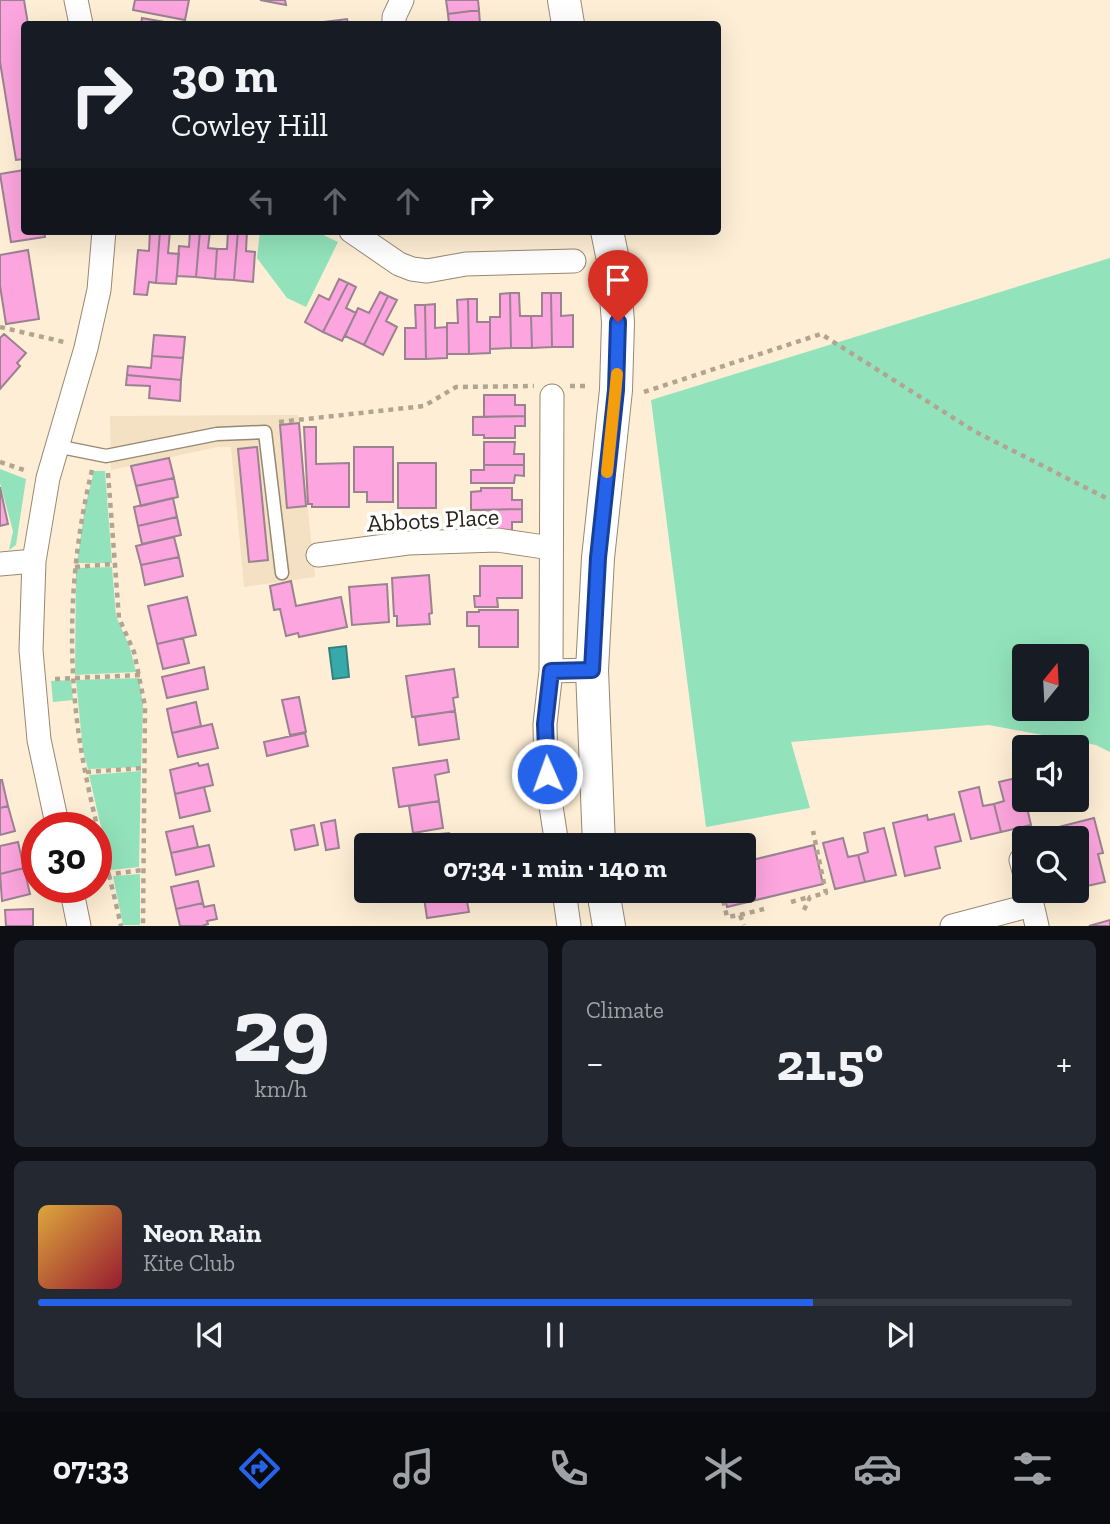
<!DOCTYPE html>
<meta charset="utf-8">
<style>
body{margin:0;font-family:"Zilla Slab",serif;background:#242831;color:#f1f3f6;height:100vh;display:flex;flex-direction:column;font-size:26px;white-space:nowrap}
*{box-sizing:border-box;margin:0}
p{font-size:23px;color:#9ea1a6}
.icon{flex:none;width:38px;height:38px;fill:none;stroke:currentColor;stroke-width:2;stroke-linecap:round;stroke-linejoin:round}
.map{position:relative;height:926px;overflow:hidden}
.sheet{display:flex;flex-direction:column;gap:14px;padding:14px;background:#0d0f14;flex:1}
.sheet>*{flex:none}
.top-card{position:absolute;left:21px;top:21px;width:700px;height:214px;border-radius:7px;box-shadow:0 7px 28px #0002;background:#171b24;color:#f1f3f6;overflow:hidden}
.needle{width:46px;rotate:18deg}
.fabs{position:absolute;left:1012px;top:644px;display:grid;gap:14px}
.fabs a{display:grid;place-items:center;width:77px;height:77px;border-radius:7px;background:#171b24;box-shadow:0 7px 28px #0002;font-size:35px}
.speed{position:absolute;left:21px;top:812px;display:flex;gap:14px;font-size:35px;font-weight:700;text-align:center}
.speed>*{display:grid;place-content:center;width:91px;height:91px;border-radius:50%;background:#171b24;box-shadow:0 7px 28px #0002;line-height:1}
.speed .limit{border:10px solid #d22;background:#fff;color:#111}
.pin{position:absolute;display:grid;place-items:center;width:60px;height:60px;color:#fff;margin:-72px -30px;border-radius:50% 50% 50% 0;rotate:-45deg;box-shadow:0 0 7px #0007}
.pin .icon{rotate:45deg}
.me{position:absolute;width:77px;margin:-38px;rotate:358deg;stroke-linejoin:round;filter:drop-shadow(0 0 5px #0008)}
.turn{display:flex;align-items:center;gap:24px;height:147px;padding:0 35px;font-size:32px}
.turn .icon{width:91px;height:91px;stroke-width:2.5}
.turn b{display:block;font-size:49px;line-height:60px}
.lanes{display:flex;align-items:center;height:66px;padding:0 35px;background:#0003;justify-content:center;gap:35px;direction:ltr}
.lanes .off{opacity:.35}
.big{font-size:52px;font-weight:800;line-height:1.1}
.sheet .tile{flex:1;display:flex;flex-direction:column;justify-content:center;gap:10px;min-width:0;padding:0 24px;border-radius:10px;background:#242831}
.sheet .dial{align-items:center;gap:0}
.dial b{font-size:91px;line-height:1}
.song{display:flex;align-items:center;gap:21px}
.cover{width:84px;height:84px;border-radius:10px;background:linear-gradient(135deg,hsl(40 70% 55%),hsl(350 70% 35%))}
.played{height:7px;border-radius:4px;background:linear-gradient(90deg,#2563eb 75%,#363941 75%)}
.keys{display:flex;justify-content:space-around;direction:ltr}
.heat{display:flex;justify-content:space-between;align-items:center;font-size:38px;direction:ltr}
.sheet .tiles{flex:1;display:grid;gap:14px;grid-template-columns:1fr 1fr}
.tile:last-child{grid-column:span 2}
.trip{position:absolute;left:354px;top:833px;width:402px;height:70px;border-radius:7px;background:#171b24;box-shadow:0 7px 28px #0002;font-weight:800;line-height:70px;text-align:center}
.menu{display:flex;height:112px;justify-content:space-around;align-items:center;background:#090b0e;color:#9ea1a6}
.menu .icon{width:49px;height:49px}
.menu .active{color:#2563eb}
.menu b{font-size:32px;color:#f1f3f6}
.map>svg:first-child{display:block}
</style>
<div class="map">
<svg width="1110" height="926" viewBox="0 0 1110 926">
<rect width="100%" height="100%" fill="#feeed5"/>
<!-- built -->
<path fill="#f4e0c2" d="M298 415 315 577 244 587 231 447H217L111 470 110 416Z"/>
<!-- green -->
<path fill="#92e3bc" fill-rule="evenodd" d="M260 231H315L338 242 306 307 287 298 257 258Z
M1110 258V752L1096 745 989 725 791 742 810 808 706 827 651 400ZM1076 656V709H1024V656Z
M0 469 26 479 16 545 9 550 13 531 0 483Z
M94 471H105L112 563H77L85 507Z
M112 567 116 616 130 648 136 672 75 675 76 568Z
M139 678 143 705 141 767 88 769 83 751 76 680Z
M71 680 73 700 53 702 51 681Z
M141 771 139 867 111 870 89 775Z
M140 874V925H123L113 876Z"/>
<!-- water -->
<path fill="#37a9aa" stroke="#32817f" stroke-width="2" d="M346 646 349 677 333 679 329 648Z"/>
<!-- building -->
<path fill="#fca5de" stroke="#9a8291" stroke-width="2" d="M0 0H24L28 24H24V159L16 160 0 62Z
M135 0H189L185 20 133 10Z
M260 0H285L286 5Z
M446 0H478L479 10 448 14Z
M479 10 480 24H449L448 14Z
M142 18 176 24H141Z
M347 19 348 24H316V23Z
M24 170V231H44L45 237 11 242 0 174Z
M150 231H160L156 283 149 282 147 295 134 294 138 250 149 251Z
M160 231H170L168 253 179 254 176 284 156 283Z
M190 231H200L196 277 177 276 179 246 189 247Z
M200 231H210L208 248 217 249 215 279 196 277Z
M228 231H238L234 280 215 279 217 249H227Z
M238 231H247L246 251 255 252 253 282 234 280Z
M28 250 39 319 6 324 0 286V255Z
M339 279 348 283 323 332 305 322 319 295 329 300Z
M348 283 356 287 346 308 356 313 342 341 323 332Z
M380 292 388 296 364 345 345 336 358 308 369 313Z
M510 293 511 348 490 349V317H500V294Z
M510 293H519L520 316H531L532 348H511Z
M542 293H551L552 347 532 348 531 316H542Z
M551 293H561V316L573 315V347H552Z
M388 296 397 300 386 321 397 327 383 355 364 345Z
M468 299 469 354H447V323H458L457 300Z
M468 299H477V322H490V353L469 354Z
M435 304V328L447 327V358L426 359 425 305Z
M415 305H425L426 359H405V328H416Z
M4 334 26 353 17 363 20 366 0 389V338Z
M154 335 185 337 183 358 152 356Z
M152 356 183 358 181 380 127 375 128 366 151 368Z
M127 375 181 380 180 401 149 398 150 386 126 385Z
M484 395H515V405H525V416L484 417Z
M525 416V426H515V438H484V435H473V417Z
M299 423 306 506 287 508 280 425Z
M304 427H316V464L349 463V507H312V504H308Z
M484 442H515L514 454H524V465H484Z
M257 447 268 560 249 562 238 449Z
M354 447H393V502H367V492H354Z
M169 458 174 478 136 486 131 466Z
M398 463H436V508H398Z
M484 465H524V476L515 475 514 483H471V470H484Z
M174 478 178 497 141 506 136 486Z
M0 487 8 524 0 526Z
M481 488H512V500H522V509L471 510V492L481 491Z
M173 498 177 517 138 526 134 507Z
M522 509V522H512V531H481V510Z
M177 517 181 535 142 544 138 526Z
M174 537 179 557 141 565 136 546Z
M179 557 183 576 145 585 141 565Z
M480 566H522V598H497L498 607H475L474 596H480Z
M429 575 432 613 429 614 430 624 397 626V616H394L392 578Z
M291 581 296 606 341 597 347 627 299 637 298 633 286 636 280 609 274 610 270 586Z
M387 584 389 622 352 625 349 587Z
M187 597 196 635 157 644 148 606Z
M479 610H518V647H479V626H467V612H479Z
M183 638 189 663 163 669 157 644Z
M204 667 208 689 167 698 162 677Z
M454 669 458 697 453 698 455 711 412 717 406 676Z
M299 697 306 732 290 735 282 700Z
M196 702 201 726 172 733 167 709Z
M455 711 459 739 419 745 415 717Z
M212 724 218 748 178 757 172 733Z
M305 733 308 746 267 756 264 742Z
M447 760 449 772 435 775 439 801 399 807 393 768Z
M198 763 199 766 208 764 213 785 175 794 170 770Z
M1020 777 1031 825 1001 832 994 804 1004 801 999 782Z
M0 780H2L8 806 0 808Z
M204 787 210 811 180 818 175 794Z
M979 787 983 806 994 804 1001 832 971 839 959 792Z
M439 801 443 828 413 833 409 806Z
M8 806 15 831 0 835V808Z
M954 814 961 841 935 847 940 868 905 876 893 823 927 815 928 820Z
M1094 818 1103 853 1098 854 1105 882 1078 888 1076 838H1045L1043 831Z
M335 820 339 848 326 850 321 823Z
M314 825 318 845 295 850 291 830Z
M193 826 198 847 171 853 166 832Z
M884 828 896 875 865 882 858 855 868 852 864 833Z
M449 833 450 843 426 845 425 842H430V835Z
M843 838 848 857 858 855 865 882 835 889 823 843Z
M18 842 24 868 0 874V846Z
M209 845 214 866 176 875 171 853Z
M814 845 823 884 727 907 723 891H744V862Z
M24 868 30 894 2 901 0 874Z
M198 881 203 903 176 909 171 887Z
M423 891H465L469 912 427 918Z
M203 903 204 907 214 905 217 919 207 921 208 924 202 926H180L176 909Z
M33 909V926H6L5 910Z
M1110 920V926H1089Z"/>
<g fill="none" stroke-linecap="round" stroke-linejoin="round">
<defs>
<path id="lane" d="M56 446 106 456 217 434 265 432 282 573"/>
<path id="street" d="M76 0 81 24
M394 24V17L402 0
M351 231 399 264 412 269 427 271 466 264 574 261
M318 555 408 543 497 540 551 548
M0 564 34 561
M551 671 552 396
M58 828 39 740 31 650 34 561 48 478 86 348 99 290 104 231
M557 845 546 774 545 724 551 671 592 670
M1021 860 1024 871
M71 887 79 926
M564 891 569 926
M1029 891 1037 926
M952 926 1032 905"/>
<path id="secondary" d="M564 0 568 24
M599 845 592 670 598 558 616 390 618 322 613 260 607 231
M603 891 609 926"/>
</defs>
<!-- lane casing -->
<use href="#lane" stroke="#978872" stroke-width="15"/>
<!-- street casing -->
<use href="#street" stroke="#978872" stroke-width="25"/>
<!-- secondary casing -->
<use href="#secondary" stroke="#978872" stroke-width="34"/>
<!-- path -->
<path stroke="#b1a592" stroke-width="4.5" stroke-dasharray="5 5" stroke-linecap="butt" d="M0 327 64 342
M570 386H590
M644 392 821 334 974 431 1110 500
M279 422 424 406 456 387 534 386
M0 462 27 471
M92 470C70 561 66 657 81 749 91 809 108 867 121 926
M108 473 119 618 134 652 145 706 143 926
M75 567 114 564
M55 679 140 675
M86 772 144 768
M96 876 143 870
M721 891 727 917 740 915 744 925
M791 902 809 897
M804 910 810 897 826 893 813 831
M740 915 764 909"/>
<!-- lane -->
<use href="#lane" stroke="#fff" stroke-width="12"/>
<!-- street -->
<use href="#street" stroke="#fff" stroke-width="23"/>
<!-- secondary -->
<use href="#secondary" stroke="#fff" stroke-width="32"/>
</g>
<g fill="none" stroke-linecap="round" stroke-linejoin="round">
<defs>
<path id="route" d="M547 774 545 724 551 671 592 670 598 558 616 390 618 322"/>
</defs>
<!-- route casing -->
<use href="#route" stroke="#184099" stroke-width="18"/>
<!-- route -->
<use href="#route" stroke="#2563eb" stroke-width="12"/>
<!-- slow -->
<path stroke="#f59e0b" stroke-width="12" d="M607 472 617 374"/>
</g>
<g text-anchor="middle" stroke-width="7" stroke-linejoin="round" paint-order="stroke">
<!-- street labels -->
<g font-size="24" fill="#28231a" stroke="#fff">
<text transform="translate(433 520) rotate(-3)" y="8">Abbots Place</text>
</g>
</g>
</svg>
<div class="fabs">
<a><svg class="needle" viewBox="-14 -14 28 28"><path d="M0-13l5 13h-10z" fill="#e53935"/><path d="M0 13l5-13h-10z" fill="#9ea1a6"/></svg></a>
<a><svg class="icon" aria-label="sound" viewBox="0 0 24 24"><path d="M4 9h4l5-4v14l-5-4H4zM17 9q2 3 0 6"/></svg></a>
<a><svg class="icon" aria-label="search" viewBox="0 0 24 24"><circle cx="10" cy="10" r="6"/><path d="M15 15l6 6"/></svg></a>
</div>
<div class="speed"><div class="limit">30</div></div>
<div class="pin" style="left:618px;top:322px;background:#d93025"><svg class="icon" aria-label="arrive" viewBox="0 0 24 24"><path d="M6 21V4h12l-3 4 3 4H6"/></svg></div>
<svg class="me" style="left:547px;top:774px" viewBox="-20 -20 40 40"><circle r="17" fill="#2563eb" stroke="#fff" stroke-width="3"/><path d="M0-11L8 9 0 5-8 9z" fill="#fff"/></svg>
<div class="trip">07:34 · 1 min · 140 m</div>
<div class="top-card">
<div class="turn"><svg class="icon" aria-label="right" viewBox="0 0 24 24"><path d="M7 20v-9h11M14 6l5 5-5 5"/></svg><div><b>30 m</b>Cowley Hill</div></div>
<div class="lanes"><svg class="icon off" aria-label="left" viewBox="0 0 24 24"><path d="M17 20v-9H6M10 6l-5 5 5 5"/></svg><svg class="icon off" aria-label="ahead" viewBox="0 0 24 24"><path d="M12 20V5M6 11l6-6 6 6"/></svg><svg class="icon off" aria-label="ahead" viewBox="0 0 24 24"><path d="M12 20V5M6 11l6-6 6 6"/></svg><svg class="icon" aria-label="right" viewBox="0 0 24 24"><path d="M7 20v-9h11M14 6l5 5-5 5"/></svg></div>
</div>
</div>
<section class="sheet">
<div class="tiles">
<div class="tile dial"><b>29</b><p>km/h</p></div>
<div class="tile"><p>Climate</p>
<div class="heat"><a>−</a><b class="big">21.5°</b><a>+</a></div>
</div>
<div class="tile">
<div class="song"><i class="cover"></i><div><b>Neon Rain</b><p>Kite Club</p></div></div>
<div class="played"></div>
<div class="keys"><svg class="icon" aria-label="previous" viewBox="0 0 24 24"><path d="M18 5L8 12l10 7zM5 5v14"/></svg><svg class="icon" aria-label="pause" viewBox="0 0 24 24"><path d="M8 5v14M16 5v14"/></svg><svg class="icon" aria-label="next" viewBox="0 0 24 24"><path d="M6 5l10 7-10 7zM19 5v14"/></svg></div>
</div>
</div>
</section>
<nav class="menu">
<b>07:33</b>
<svg class="icon active" aria-label="directions" viewBox="0 0 24 24"><path d="M12 3l9 9-9 9-9-9zM9 14v-3h6M13 9l2 2-2 2"/></svg>
<svg class="icon" aria-label="music" viewBox="0 0 24 24"><path d="M9 18V5l10-2v13"/><circle cx="6" cy="18" r="3"/><circle cx="16" cy="16" r="3"/></svg>
<svg class="icon" aria-label="phone" viewBox="0 0 24 24"><path d="M5 4h4l2 5-3 2q2 4 5 5l2-3 5 2v4C11 20 4 13 5 4z"/></svg>
<svg class="icon" aria-label="climate" viewBox="0 0 24 24"><path d="M12 3v18M4 7l16 10M4 17L20 7"/></svg>
<svg class="icon" aria-label="car" viewBox="0 0 24 24"><path d="M5 17H2v-5l4-1 3-4h7l3 4 3 1v5h-3M9 17h6M6 11h13"/><circle cx="7" cy="17" r="2"/><circle cx="17" cy="17" r="2"/></svg>
<svg class="icon" aria-label="filters" viewBox="0 0 24 24"><path d="M4 7h16M4 17h16"/><circle cx="9" cy="7" r="2"/><circle cx="15" cy="17" r="2"/></svg>
</nav>
